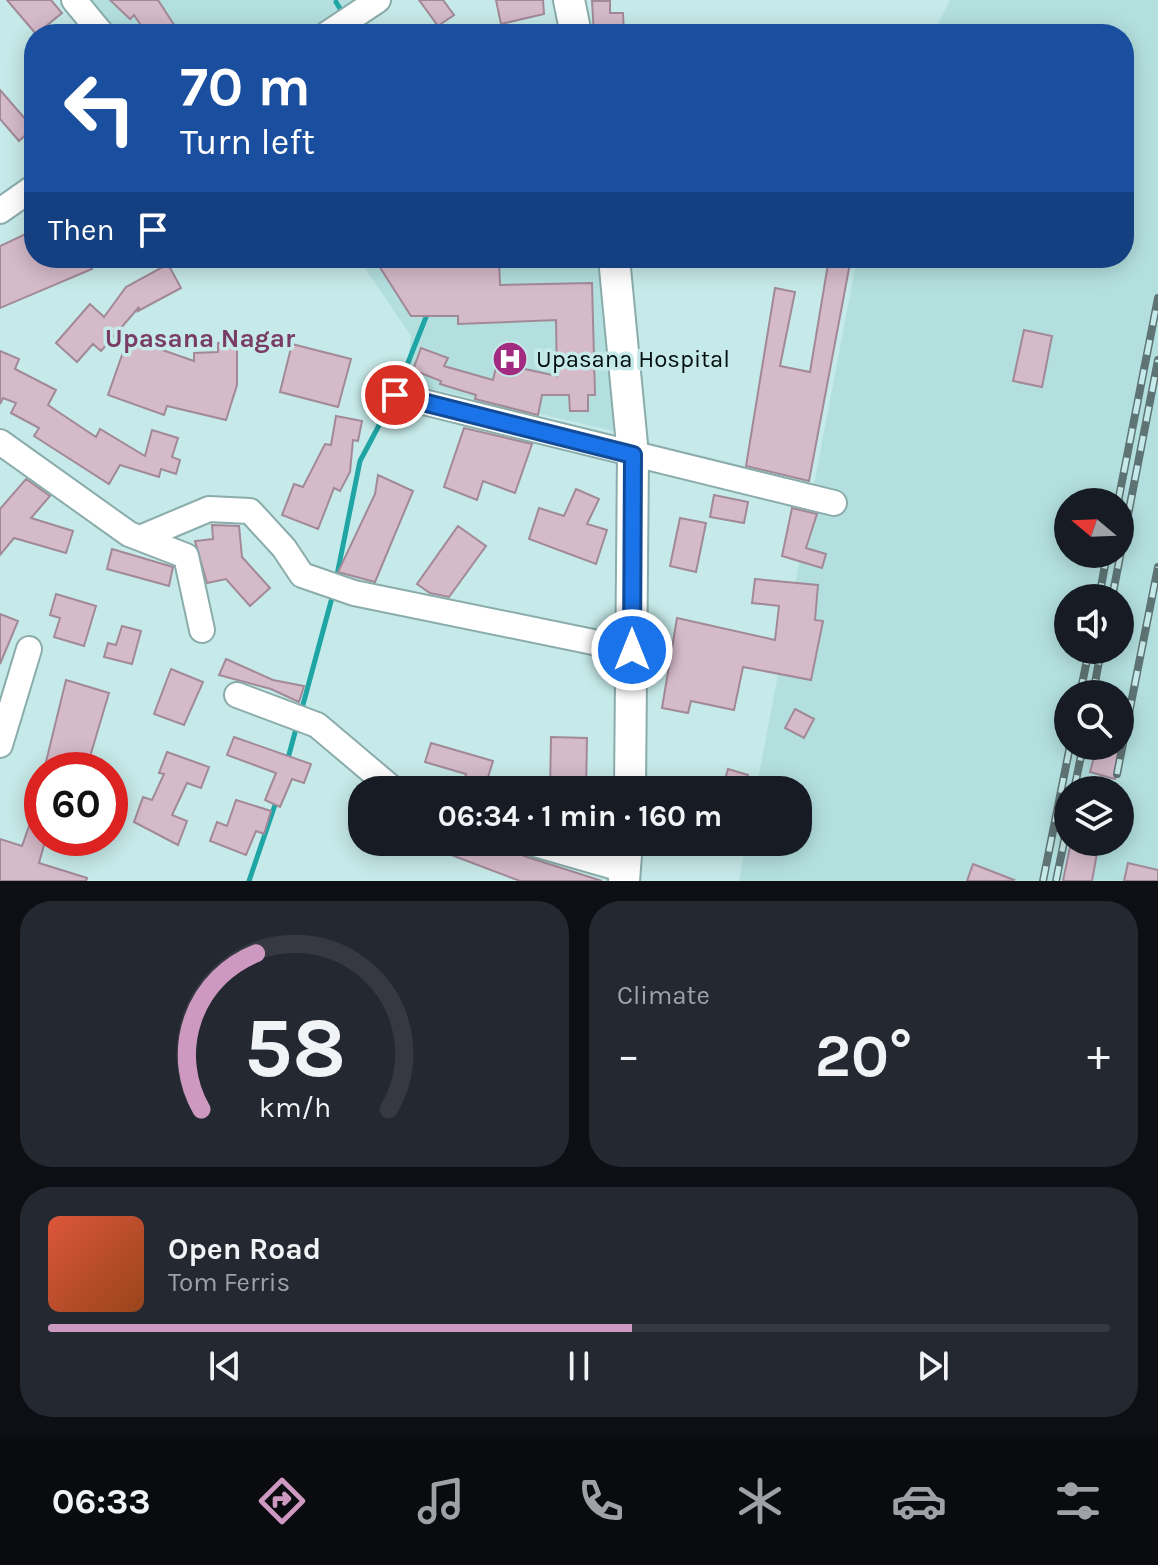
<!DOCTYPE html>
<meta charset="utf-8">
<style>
body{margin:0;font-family:Karla,sans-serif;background:#242831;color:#f1f3f6;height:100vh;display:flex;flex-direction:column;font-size:30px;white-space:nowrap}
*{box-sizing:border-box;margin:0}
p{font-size:26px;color:#9ea1a6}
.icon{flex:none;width:44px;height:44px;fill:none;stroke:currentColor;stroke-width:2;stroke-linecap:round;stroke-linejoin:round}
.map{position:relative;height:881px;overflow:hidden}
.sheet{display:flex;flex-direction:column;gap:20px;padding:20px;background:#0d0f14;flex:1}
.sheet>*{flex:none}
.hud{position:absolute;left:24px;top:24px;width:1110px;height:244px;border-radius:32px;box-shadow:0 4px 20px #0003;background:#1a4fa0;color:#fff;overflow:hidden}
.needle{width:52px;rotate:289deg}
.tools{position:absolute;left:1054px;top:488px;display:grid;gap:16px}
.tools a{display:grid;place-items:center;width:80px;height:80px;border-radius:50%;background:#171b24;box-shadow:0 4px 20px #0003;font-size:40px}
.speed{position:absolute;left:24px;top:752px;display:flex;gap:16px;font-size:40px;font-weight:700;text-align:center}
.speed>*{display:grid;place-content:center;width:104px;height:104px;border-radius:50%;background:#171b24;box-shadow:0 4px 20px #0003;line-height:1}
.speed .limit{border:12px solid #d22;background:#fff;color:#111}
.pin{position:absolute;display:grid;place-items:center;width:68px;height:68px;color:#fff;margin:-34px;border:4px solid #fff;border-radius:50%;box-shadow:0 2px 8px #0007}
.me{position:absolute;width:88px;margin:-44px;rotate:0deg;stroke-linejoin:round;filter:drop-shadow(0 0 6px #0008)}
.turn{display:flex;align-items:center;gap:28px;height:168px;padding:0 24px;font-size:36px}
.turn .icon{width:104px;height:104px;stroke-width:2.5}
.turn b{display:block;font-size:56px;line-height:68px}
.then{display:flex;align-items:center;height:76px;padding:0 24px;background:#0003;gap:16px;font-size:30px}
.big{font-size:60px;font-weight:700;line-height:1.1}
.sheet .tile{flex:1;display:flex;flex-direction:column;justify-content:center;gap:12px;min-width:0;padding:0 28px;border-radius:32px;background:#242831}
.sheet .dial{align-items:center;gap:0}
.dial svg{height:208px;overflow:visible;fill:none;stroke:#363941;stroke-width:7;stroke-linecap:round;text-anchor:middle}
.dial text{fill:#f1f3f6;stroke:none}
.song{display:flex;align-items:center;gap:24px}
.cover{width:96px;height:96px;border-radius:12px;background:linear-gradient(135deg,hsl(10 70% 55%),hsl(20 70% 35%))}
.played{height:8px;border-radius:4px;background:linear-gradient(90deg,#ce99c1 55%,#363941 55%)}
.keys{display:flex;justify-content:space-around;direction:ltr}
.heat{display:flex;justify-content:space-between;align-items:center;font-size:44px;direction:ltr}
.sheet .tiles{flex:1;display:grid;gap:20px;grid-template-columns:1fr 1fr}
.tile:last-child{grid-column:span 2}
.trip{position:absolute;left:348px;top:776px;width:464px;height:80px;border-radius:32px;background:#171b24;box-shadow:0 4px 20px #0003;font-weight:700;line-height:80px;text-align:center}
.tab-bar{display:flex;height:128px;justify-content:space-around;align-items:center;background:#090b0e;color:#9ea1a6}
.tab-bar .icon{width:56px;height:56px}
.tab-bar .active{color:#ce99c1}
.tab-bar b{font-size:36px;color:#f1f3f6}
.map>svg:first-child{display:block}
</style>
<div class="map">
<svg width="1158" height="881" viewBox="0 0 1158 881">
<rect width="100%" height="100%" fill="#c6eae9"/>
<!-- built -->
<path fill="#b3e0df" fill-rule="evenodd" d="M86 0H360L306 34H114Z
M950 0H1158V881H739L746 842H798V790H756L857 258H1124V34H933ZM1068 502H1120V554H1068ZM1068 598H1120V650H1068ZM1068 694H1120V746H1068ZM1068 790H1120V842H1068Z
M358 258H604L618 432 406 383 411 336Z"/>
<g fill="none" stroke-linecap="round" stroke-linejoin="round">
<!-- stream -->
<path stroke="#1ea5a4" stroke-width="5" d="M336 2 344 15
M398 388 428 312
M336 580 360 461 392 401
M301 712 333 594
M287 762 297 725
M249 881 277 799"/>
</g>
<!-- building -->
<path fill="#d5baca" stroke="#a28998" stroke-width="2" d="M7 0H51L62 13 36 34Z
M110 0H158L180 34H147L134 15 130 19Z
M419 0H443L454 15 438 26Z
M496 0H543L544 14 501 24Z
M592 1H610V13H623L624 34H594Z
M0 90 33 128 19 141 0 119Z
M34 230V258H87L92 269 0 308V246Z
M374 258H499L500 285 592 283 595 395H588V411H570L569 395H542L538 415 475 399 476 395 440 384 441 381 413 370 421 348 448 358 444 366 493 380 497 363 557 376 556 320 458 324V316H411Z
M829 258H851L809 481 746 466 775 288 795 292 780 366 810 372Z
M168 264 181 288 138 311 139 307 101 351 93 344 77 362 56 343 90 304 104 317 126 287Z
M1024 330 1052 336 1042 387 1013 381Z
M128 338 194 361V353L218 352V343L237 342V385L226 420 167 406 164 415 108 395Z
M292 344 351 359 338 407 280 392Z
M0 351 19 359 15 369 56 390 48 405 96 437 100 429 145 456 152 430 178 438 172 457 180 460 176 474 161 469 159 477 120 465 109 484 34 436 39 428 11 413 16 403 3 398 0 404Z
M336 416 362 421 358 441 353 440 350 472 340 491 334 488 318 529 282 515 294 484 303 487 325 444 331 445Z
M464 428 532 444 515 493 483 481 477 500 444 487Z
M378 475 413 491 375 582 338 572 375 494Z
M26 479 50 496 31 518 73 531 66 553 14 538 0 555V509Z
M576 489 599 499 587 524 607 530 596 564 529 539 539 508 564 516Z
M714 495 748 502 744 523 710 517Z
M792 508 817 514 806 548 826 554 822 568 782 556Z
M680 518 706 523 696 572 670 566Z
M212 525 239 526 242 557 270 588 250 606 226 579 207 583 195 541 213 539Z
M458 526 486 546 449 597 430 593 417 584Z
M112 549 173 567 169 586 107 569Z
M755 579 818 585 815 620 823 621 811 680 743 667 734 710 691 701 688 713 662 708 677 618 775 640 779 606 752 603Z
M56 594 96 606 84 646 54 637 60 618 50 615Z
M0 614 18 621 0 664Z
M122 626 141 631 132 664 104 657 108 643 116 645Z
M226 659 273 680 304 686 299 702 271 689 219 675Z
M171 669 203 682 184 725 154 714Z
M66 680 109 693 86 770H44Z
M795 709 814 719 804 738 785 728Z
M234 737 311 764 304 783 292 779 280 807 265 800 276 773 227 755Z
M551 737 587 738 586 790H550Z
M431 743 493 761 484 790H461L466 774 425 762Z
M1097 746 1123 749 1115 779 1090 772Z
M167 752 209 767 201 788 187 783 172 815 187 821 178 845 134 822 143 797 152 800 164 774 159 773Z
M728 769 748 775 744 790H722Z
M39 798H42V838H46L39 863 87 878 86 881H0V839L22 846Z
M236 800 271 811 264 834 256 831 246 855 210 841 217 822 227 826Z
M417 842H467L500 854 504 842 524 856 602 881H520Z
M1071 842H1099L1092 881H1063Z
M1128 863 1158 870V881H1124Z
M973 864 1014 880 1013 881H967Z"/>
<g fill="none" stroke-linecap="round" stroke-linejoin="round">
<defs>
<path id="minor" d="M74 0 102 34
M327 34 378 0
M0 211 34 187
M395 395 834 503
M0 442 129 534 186 556 202 630
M140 538 209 509 250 511 284 548 302 575 354 593 632 650
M237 695 317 725 394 790
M0 745 29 649
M528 842 625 870"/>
<path id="major" d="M569 0 576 34
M614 258 633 455 630 790
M624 881 627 842"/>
</defs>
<!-- minor casing -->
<use href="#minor" stroke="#8aacab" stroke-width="28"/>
<!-- major casing -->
<use href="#major" stroke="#8aacab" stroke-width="34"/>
<!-- minor -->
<use href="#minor" stroke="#fff" stroke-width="24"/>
<!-- major -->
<use href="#major" stroke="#fff" stroke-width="30"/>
<defs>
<path id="rail" d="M1118 502 1158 298
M1099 598 1107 554
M1112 598 1158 360
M1080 694 1089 650
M1093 694 1101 650
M1117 774 1158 567
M1074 790 1083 746
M1043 881 1070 746
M1056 881 1068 822"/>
</defs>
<!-- rail casing -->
<use href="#rail" stroke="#5e7474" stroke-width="8"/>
<!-- rail -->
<use href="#rail" stroke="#c6eae9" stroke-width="5" stroke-dasharray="15" stroke-linecap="butt"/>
</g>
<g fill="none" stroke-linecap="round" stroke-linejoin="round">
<defs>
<path id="route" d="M395 395 633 455 632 650"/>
</defs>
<!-- route casing -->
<use href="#route" stroke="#114b97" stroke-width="20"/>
<!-- route -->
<use href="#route" stroke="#1a73e8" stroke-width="14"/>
</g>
<!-- icons -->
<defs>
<symbol id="hospital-disc" viewBox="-11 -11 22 22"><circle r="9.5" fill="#a32a81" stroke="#c6eae9"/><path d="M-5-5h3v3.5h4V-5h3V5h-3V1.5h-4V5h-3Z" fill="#fff"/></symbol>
</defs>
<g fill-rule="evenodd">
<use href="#hospital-disc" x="490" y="339" width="40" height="40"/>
</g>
<g text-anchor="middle" stroke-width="7" stroke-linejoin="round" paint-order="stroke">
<!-- poi labels -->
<g font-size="24" fill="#030e0e" stroke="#c6eae9" text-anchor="start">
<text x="536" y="367">Upasana Hospital</text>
</g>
<!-- neighbourhood labels -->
<g font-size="26" font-weight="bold" fill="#793c64" stroke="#c6eae9">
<text x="200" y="347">Upasana Nagar</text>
</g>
</g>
</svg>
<div class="tools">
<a><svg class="needle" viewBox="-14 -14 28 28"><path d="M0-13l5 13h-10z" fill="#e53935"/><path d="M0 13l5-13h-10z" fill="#9ea1a6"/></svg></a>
<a><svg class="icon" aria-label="sound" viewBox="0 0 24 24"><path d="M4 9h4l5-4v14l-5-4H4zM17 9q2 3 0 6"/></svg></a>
<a><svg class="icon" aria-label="search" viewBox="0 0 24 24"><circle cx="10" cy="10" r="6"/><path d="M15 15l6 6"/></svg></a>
<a><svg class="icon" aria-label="layers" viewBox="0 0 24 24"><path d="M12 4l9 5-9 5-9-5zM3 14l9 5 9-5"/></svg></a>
</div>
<div class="speed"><div class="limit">60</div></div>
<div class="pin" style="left:395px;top:395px;background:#d93025"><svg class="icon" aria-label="arrive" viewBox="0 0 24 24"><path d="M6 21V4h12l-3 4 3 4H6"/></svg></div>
<svg class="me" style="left:632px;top:650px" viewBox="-20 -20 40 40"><circle r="17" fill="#1a73e8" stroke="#fff" stroke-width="3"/><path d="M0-11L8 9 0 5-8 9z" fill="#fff"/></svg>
<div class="trip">06:34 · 1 min · 160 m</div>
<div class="hud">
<div class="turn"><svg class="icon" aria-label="left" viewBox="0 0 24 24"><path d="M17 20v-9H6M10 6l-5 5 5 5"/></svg><div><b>70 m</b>Turn left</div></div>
<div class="then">Then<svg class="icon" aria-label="arrive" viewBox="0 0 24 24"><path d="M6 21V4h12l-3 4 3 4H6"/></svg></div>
</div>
</div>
<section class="sheet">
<div class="tiles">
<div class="tile dial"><svg viewBox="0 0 100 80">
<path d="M14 69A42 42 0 1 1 86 69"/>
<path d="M14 69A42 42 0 0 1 35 9" stroke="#ce99c1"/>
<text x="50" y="56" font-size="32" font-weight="700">58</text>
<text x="50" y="72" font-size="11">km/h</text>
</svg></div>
<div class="tile"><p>Climate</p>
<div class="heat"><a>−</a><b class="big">20°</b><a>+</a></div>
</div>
<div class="tile">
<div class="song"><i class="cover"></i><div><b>Open Road</b><p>Tom Ferris</p></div></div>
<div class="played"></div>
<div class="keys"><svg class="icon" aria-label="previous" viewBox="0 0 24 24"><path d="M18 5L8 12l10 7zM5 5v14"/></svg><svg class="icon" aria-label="pause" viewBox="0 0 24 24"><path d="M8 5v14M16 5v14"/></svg><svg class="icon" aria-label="next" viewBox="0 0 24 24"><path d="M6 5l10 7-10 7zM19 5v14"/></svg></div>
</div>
</div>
</section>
<nav class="tab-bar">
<b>06:33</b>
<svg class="icon active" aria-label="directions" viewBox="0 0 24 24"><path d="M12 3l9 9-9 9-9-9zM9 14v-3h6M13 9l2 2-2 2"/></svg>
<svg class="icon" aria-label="music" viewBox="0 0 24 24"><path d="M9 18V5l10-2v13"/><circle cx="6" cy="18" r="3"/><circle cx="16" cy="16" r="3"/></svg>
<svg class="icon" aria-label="phone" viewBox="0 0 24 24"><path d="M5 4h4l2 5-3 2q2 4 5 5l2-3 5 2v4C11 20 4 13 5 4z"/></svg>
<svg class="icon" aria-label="climate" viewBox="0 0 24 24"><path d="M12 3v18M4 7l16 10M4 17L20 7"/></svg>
<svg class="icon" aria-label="car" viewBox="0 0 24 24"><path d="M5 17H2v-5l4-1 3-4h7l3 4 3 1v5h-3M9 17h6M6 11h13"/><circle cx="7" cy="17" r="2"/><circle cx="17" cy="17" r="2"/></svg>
<svg class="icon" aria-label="filters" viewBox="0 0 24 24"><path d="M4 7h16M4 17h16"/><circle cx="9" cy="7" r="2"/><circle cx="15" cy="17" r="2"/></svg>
</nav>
